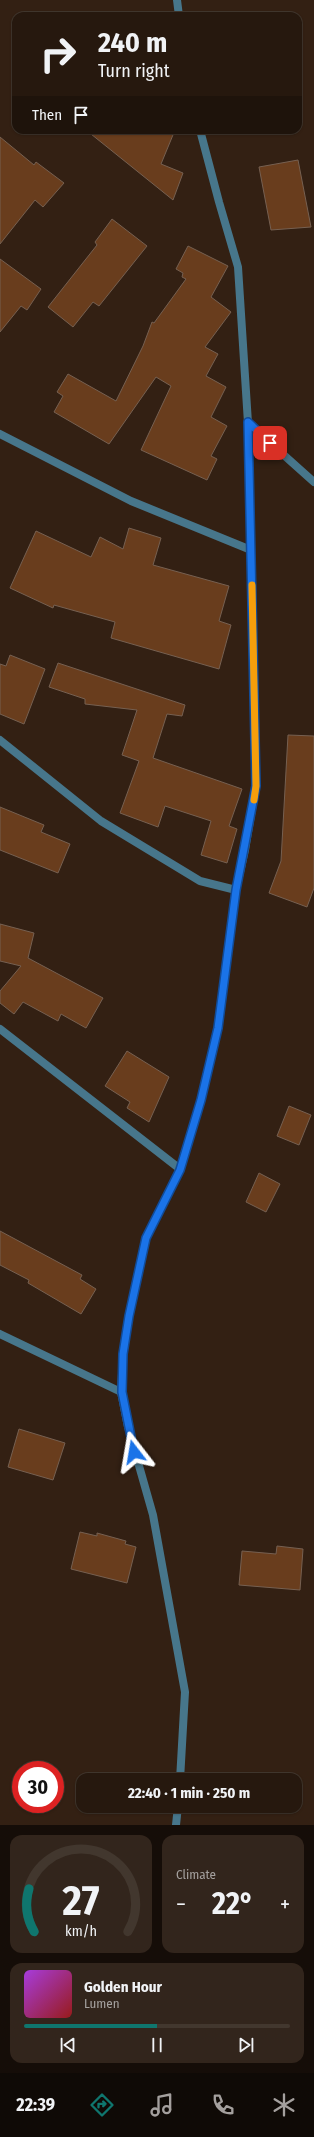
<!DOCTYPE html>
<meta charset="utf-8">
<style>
body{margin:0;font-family:"Fira Sans Condensed",sans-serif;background:#32251c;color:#f1f3f6;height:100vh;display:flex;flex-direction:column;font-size:15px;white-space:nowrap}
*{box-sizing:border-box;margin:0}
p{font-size:13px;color:#a4a09e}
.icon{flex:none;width:22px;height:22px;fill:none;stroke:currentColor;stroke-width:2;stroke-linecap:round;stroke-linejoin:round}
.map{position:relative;height:1825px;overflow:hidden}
.panel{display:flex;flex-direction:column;gap:10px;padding:10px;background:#150d08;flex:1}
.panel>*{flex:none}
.guide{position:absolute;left:12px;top:12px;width:290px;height:122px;border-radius:12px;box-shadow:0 1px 3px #0004,0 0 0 1px #42372e;background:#26180e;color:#f1f3f6;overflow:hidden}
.speed{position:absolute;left:12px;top:1761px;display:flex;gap:8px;font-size:20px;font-weight:700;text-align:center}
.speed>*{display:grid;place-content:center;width:52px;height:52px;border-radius:50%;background:#26180e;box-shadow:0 1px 3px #0004,0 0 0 1px #42372e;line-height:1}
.speed .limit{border:6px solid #d22;background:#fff;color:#111}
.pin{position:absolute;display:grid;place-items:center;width:34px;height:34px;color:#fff;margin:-17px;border-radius:8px;box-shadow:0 2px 6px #0006}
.me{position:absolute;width:44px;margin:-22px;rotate:346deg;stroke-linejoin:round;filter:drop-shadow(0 0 3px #0008)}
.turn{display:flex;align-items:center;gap:14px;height:84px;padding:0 20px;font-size:18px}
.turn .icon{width:52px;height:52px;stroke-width:2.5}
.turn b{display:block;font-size:28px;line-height:34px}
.then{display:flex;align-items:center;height:38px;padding:0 20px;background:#0003;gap:8px;font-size:15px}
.big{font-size:30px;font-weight:700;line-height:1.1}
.panel .card{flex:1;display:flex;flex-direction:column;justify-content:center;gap:6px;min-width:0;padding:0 14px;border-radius:12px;background:#32251c}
.panel .dial{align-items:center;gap:0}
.dial svg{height:104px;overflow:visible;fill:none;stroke:#42372e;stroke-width:7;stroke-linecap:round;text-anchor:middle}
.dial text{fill:#f1f3f6;stroke:none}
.song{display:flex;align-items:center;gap:12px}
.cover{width:48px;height:48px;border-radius:6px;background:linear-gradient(135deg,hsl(280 70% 55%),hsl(0 70% 35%))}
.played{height:4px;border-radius:2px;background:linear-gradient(90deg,#0f766e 50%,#42372e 50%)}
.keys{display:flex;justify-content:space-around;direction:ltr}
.heat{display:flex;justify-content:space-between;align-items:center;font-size:22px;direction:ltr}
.panel .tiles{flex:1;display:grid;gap:10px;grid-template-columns:1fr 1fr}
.card:last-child{grid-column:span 2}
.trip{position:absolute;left:76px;top:1773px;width:226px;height:40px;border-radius:12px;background:#26180e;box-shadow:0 1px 3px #0004,0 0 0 1px #42372e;font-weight:700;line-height:40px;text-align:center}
.dock{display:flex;height:64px;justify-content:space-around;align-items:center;background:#0f0a06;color:#a4a09e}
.dock .icon{width:28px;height:28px}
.dock .on{color:#0f766e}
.dock b{font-size:18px;color:#f1f3f6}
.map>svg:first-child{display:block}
</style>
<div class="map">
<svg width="314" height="1825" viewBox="0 0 314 1825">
<rect width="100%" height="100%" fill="#332013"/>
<!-- building -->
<path fill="#693d1d" stroke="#766051" d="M86 130H175L161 164 183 173 173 200Z
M0 137 34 165 36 162 64 183 43 207 35 200 0 244Z
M298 160 311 227 271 230 259 167Z
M112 219 147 246 99 306 93 302 73 327 48 307 97 245 95 242Z
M188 246 228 266 211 297 231 312 205 347 218 354 206 376 226 387 211 417 227 426 211 456 217 459 207 480 141 450 171 386 156 377 109 444 54 412 63 396 57 392 68 374 116 401 143 346 152 322 154 323 186 279 182 277 183 273 176 269Z
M0 259 41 289 27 310 21 306 0 332Z
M129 528 161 538 153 565 229 586 219 621 231 625 219 669 111 638 115 622 54 605 53 608 10 588 36 531 91 557 100 537 123 549Z
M10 655 45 669 24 724 0 714V664L6 666Z
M58 663 185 705 182 716 167 714 153 758 242 789 229 826 237 829 227 863 201 855 211 821 165 806 158 827 120 813 139 761 122 755 137 710 85 704V699L49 687Z
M288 735 314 736V888L307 907 269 893 281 861Z
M0 807 44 825 41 832 70 844 58 873 0 850Z
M0 924 34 933 28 958 103 998 86 1028 61 1014 58 1021 23 1002 14 1014 0 1003V991L21 966 0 961Z
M127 1051 169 1077 149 1122 127 1108 130 1102 105 1086Z
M289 1106 311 1115 299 1145 277 1136Z
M259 1173 280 1184 266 1212 246 1202Z
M0 1231 82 1275 80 1279 96 1289 81 1314 28 1283 29 1280 0 1265Z
M19 1429 65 1443 53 1480 8 1467Z
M80 1532 97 1536V1533L126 1541 125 1544 136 1547 127 1583 71 1569Z
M277 1546 303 1549 300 1590 239 1585 242 1551 276 1554Z"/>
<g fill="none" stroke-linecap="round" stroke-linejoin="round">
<!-- minor -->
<path stroke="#47768b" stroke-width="8" d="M177 0 179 16
M248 423 314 482
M0 434 131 501 251 550
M0 740 101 821 200 881 236 890
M0 1029 180 1169
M0 1334 121 1392
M180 1780 185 1692 153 1515 128 1427 121 1392 123 1355 129 1316 146 1238 180 1169 201 1100 218 1028 236 890 245 850 256 786 248 423 238 267 219 202 200 130
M176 1825 178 1806"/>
</g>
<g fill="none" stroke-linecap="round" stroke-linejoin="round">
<defs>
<path id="route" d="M134 1452 122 1392 123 1354 129 1316 146 1238 180 1170 201 1100 218 1028 236 890 256 786 248 422 270 443"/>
</defs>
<!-- route casing -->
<use href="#route" stroke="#114b97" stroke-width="10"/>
<!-- route -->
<use href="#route" stroke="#1a73e8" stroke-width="7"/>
<!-- slow -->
<path stroke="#f59e0b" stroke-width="7" d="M252 585 256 786 254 800"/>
</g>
</svg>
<div class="speed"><div class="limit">30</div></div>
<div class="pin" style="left:270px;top:443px;background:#d93025"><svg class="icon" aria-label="arrive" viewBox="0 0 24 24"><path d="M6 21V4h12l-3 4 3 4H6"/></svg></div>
<svg class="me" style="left:134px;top:1452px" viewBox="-20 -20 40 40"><path d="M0-17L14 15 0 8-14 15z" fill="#1a73e8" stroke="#fff" stroke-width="4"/></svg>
<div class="trip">22:40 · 1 min · 250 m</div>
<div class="guide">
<div class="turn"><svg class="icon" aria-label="right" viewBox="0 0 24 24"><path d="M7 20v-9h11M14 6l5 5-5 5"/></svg><div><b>240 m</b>Turn right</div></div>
<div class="then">Then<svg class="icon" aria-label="arrive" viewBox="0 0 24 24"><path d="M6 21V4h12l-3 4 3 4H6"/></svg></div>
</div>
</div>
<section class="panel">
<div class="tiles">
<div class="card dial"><svg viewBox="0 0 100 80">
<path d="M14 69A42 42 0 1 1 86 69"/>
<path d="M14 69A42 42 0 0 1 10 36" stroke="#0f766e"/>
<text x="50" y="56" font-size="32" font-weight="700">27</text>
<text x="50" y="72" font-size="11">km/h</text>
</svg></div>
<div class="card"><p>Climate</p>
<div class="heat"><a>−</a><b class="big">22°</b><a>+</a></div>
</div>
<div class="card">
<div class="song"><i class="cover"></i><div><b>Golden Hour</b><p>Lumen</p></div></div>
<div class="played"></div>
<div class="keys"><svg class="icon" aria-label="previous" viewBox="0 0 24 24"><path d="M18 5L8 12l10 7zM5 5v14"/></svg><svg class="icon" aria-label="pause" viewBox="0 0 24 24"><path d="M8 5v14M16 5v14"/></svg><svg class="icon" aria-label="next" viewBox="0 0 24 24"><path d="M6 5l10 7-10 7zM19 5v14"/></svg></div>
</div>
</div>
</section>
<nav class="dock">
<b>22:39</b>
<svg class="icon on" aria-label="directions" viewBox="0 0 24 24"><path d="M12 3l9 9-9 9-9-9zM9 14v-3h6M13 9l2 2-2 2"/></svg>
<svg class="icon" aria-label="music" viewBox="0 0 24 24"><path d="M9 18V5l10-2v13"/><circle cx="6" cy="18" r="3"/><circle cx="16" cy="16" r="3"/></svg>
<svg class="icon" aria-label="phone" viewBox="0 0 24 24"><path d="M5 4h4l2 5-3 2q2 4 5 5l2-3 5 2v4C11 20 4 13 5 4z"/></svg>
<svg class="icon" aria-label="climate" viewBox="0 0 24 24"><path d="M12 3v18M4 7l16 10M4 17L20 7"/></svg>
</nav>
